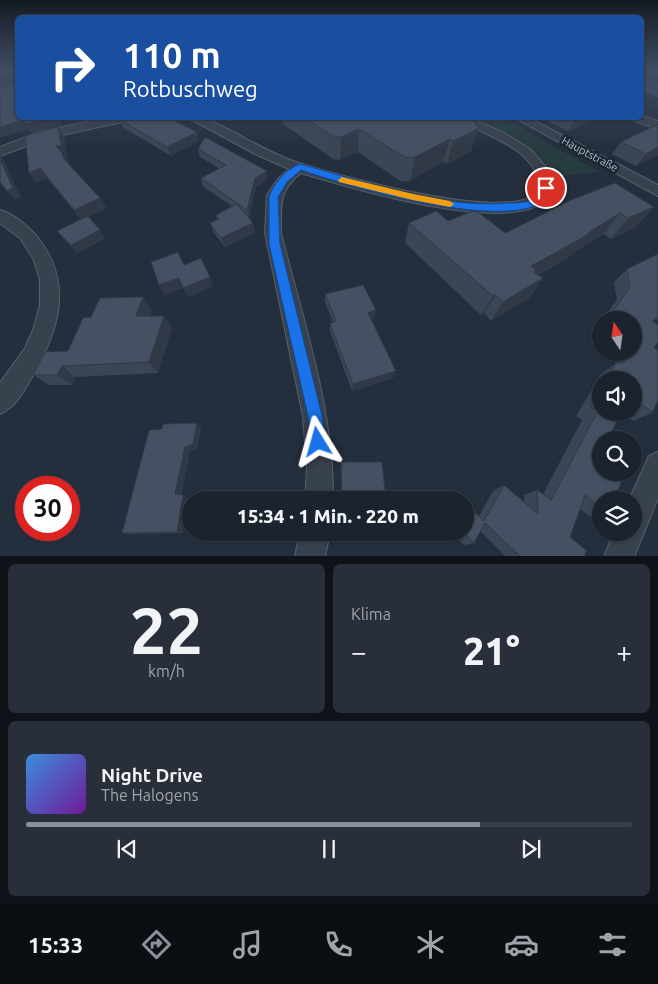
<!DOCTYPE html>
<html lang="de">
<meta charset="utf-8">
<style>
body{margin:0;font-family:Ubuntu,sans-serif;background:#282f3a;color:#f1f3f6;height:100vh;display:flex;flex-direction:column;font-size:19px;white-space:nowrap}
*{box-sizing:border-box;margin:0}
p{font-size:16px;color:#a0a4aa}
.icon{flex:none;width:28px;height:28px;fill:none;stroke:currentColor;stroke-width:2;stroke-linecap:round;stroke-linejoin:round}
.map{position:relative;height:556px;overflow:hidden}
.sheet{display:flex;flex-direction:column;gap:8px;padding:8px;background:#0f1319;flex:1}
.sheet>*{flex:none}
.top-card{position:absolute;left:15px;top:15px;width:629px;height:105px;border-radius:8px;box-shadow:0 1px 4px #0004,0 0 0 1px #39404a;background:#1a4fa0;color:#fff;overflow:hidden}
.needle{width:32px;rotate:347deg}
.buttons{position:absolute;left:592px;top:311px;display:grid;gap:10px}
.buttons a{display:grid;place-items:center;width:50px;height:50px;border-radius:50%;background:#1b232e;box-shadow:0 1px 4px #0004,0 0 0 1px #39404a;font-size:25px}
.speed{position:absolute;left:15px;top:476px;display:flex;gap:10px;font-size:25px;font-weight:700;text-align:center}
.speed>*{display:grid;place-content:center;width:65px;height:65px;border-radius:50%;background:#1b232e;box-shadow:0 1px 4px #0004,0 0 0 1px #39404a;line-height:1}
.speed .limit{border:8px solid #d22;background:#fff;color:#111}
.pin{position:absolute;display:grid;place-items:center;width:42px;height:42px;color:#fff;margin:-21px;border:2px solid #fff;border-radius:50%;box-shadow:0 1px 5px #0007}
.me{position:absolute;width:55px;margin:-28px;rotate:352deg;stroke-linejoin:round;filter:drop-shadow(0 0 4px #0008)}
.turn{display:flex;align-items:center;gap:18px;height:105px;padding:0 25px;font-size:22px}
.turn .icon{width:65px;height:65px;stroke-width:2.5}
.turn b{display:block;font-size:35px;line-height:42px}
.big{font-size:38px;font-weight:800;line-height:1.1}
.sheet .tile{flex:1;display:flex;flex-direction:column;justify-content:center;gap:8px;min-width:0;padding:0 18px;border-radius:8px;background:#282f3a}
.sheet .dial{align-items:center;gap:0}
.dial b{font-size:65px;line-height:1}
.song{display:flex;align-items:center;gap:15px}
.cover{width:60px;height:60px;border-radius:8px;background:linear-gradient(135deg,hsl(210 70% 55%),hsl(280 70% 35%))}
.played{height:5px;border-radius:2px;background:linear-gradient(90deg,#8c9099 75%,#39404a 75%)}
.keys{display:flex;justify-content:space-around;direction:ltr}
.heat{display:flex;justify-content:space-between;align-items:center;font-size:28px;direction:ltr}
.sheet .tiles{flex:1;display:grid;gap:8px;grid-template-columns:1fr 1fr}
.tile:last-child{grid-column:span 2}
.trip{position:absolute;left:182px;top:491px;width:292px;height:50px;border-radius:25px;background:#1b232e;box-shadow:0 1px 4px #0004,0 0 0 1px #39404a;font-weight:800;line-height:50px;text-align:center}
.tabs{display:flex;height:80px;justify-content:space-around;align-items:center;background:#0b0e12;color:#a0a4aa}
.tabs .icon{width:35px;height:35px}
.tabs .on{color:#8c9099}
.tabs b{font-size:22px;color:#f1f3f6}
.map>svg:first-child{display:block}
</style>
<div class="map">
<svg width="658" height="557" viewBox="0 0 658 557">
<rect width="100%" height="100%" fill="#242f3e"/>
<!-- green -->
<path fill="#263c3f" d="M474 118H504L600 172 552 177 536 156 498 129Z"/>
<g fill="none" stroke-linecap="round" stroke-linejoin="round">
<!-- river -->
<path fill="#394c67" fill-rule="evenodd" d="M641 78 658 83V97L641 91Z"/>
<defs>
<path id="minor" d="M641 115 658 121V129L635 121 633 118H641Z
M105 118H128L122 122 48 138 0 156V147L39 132Z
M189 118H204C234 130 262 150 293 161 317 170 553 238 538 179 532 154 499 139 478 130 471 127 460 124 455 118H470L504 133 530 149 550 172 553 182 552 194C521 241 348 187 301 173 278 191 281 206 281 233 303 321 334 409 333 500H305L307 468 303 416 265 233 267 195 278 179 289 169 255 154Z
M515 118H529L658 185V196Z
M0 210C15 214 30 228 39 239 74 285 58 332 32 377 24 391 15 408 0 414V383L25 348 33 330 40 305V280L33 258 20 238 0 223Z
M658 452V498L634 557H604L614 532H634V500H629L649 456Z
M300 532H330L325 557H295Z"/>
</defs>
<!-- minor casing -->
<use href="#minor" stroke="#565f6c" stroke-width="2"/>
<!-- minor -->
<use href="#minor" fill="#38414e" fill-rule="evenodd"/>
</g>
<!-- wall -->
<path fill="#3b4654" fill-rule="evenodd" d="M641 70H658V77L652 79 641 75Z
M282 118H465L471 151 447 164 443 162 410 181 402 182 358 152 340 160 333 159 283 124Z
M541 118H599L568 131Z
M119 119 199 141 171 156 124 128Z
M658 124V155L636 166 612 154 621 142Z
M64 137 67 156H65L69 163V165L100 198 106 208 88 217 105 238 78 253 64 239 57 231 81 219 47 178 36 183Z
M198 149 268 179 256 187 249 218 255 233 225 247 214 233 210 223 217 220 216 215 232 206 203 187 201 178 220 169 200 157Z
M654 207 636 227 611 239 604 234 576 251 574 254 538 275 543 278 529 298 491 321 484 313 481 315 405 243 409 223 448 221 505 233Z
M658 254V319L653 322 654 348 653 412 634 421 622 413 601 440V514L589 516 580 509 570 537 585 554 586 557H506L480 531 474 543 464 545 452 532H466L479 516 493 491 504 485 524 502V495L537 490 543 494 582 420 576 416 601 374 614 365 621 352H634V320H602L617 300 614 282 627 269ZM601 380H634V412H601Z
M325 294 376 310 374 318 371 319 393 378 352 391 330 331V324L333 322 325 302Z
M152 310 150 316H164L172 328 158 373 75 377 72 385H49L33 375 68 351 91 317Z
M601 321V339L599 338 595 329Z
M201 428 197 448 190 451 181 495 188 498 183 533 130 534 122 533Z
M341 462 386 500H341Z
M456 494 462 500H447L448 499Z"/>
<!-- shaded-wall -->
<path fill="#303945" d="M658 71V77L652 79Z
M12 76 18 84 0 88V78Z
M52 118H60L62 125 31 133 28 130 0 138V127L24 120Z
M578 118H599L568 131 575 119Z
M58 127 64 137 67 156H65L69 163 70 169 56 146Z
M479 128 471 151 447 164 453 141Z
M359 129 358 152 340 160 341 137Z
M197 132 199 141 171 156 167 147Z
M450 139 443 162 410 181 415 157Z
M658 147V155L636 166 646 154Z
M0 155 2 157 21 197 15 200 7 191 0 159Z
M40 168 47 178 36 183 29 173Z
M267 171 268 179 256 187 249 218 247 210 255 178Z
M100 198 106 208 81 220 74 210Z
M654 207 636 227 611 239 628 218Z
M620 213 604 234 576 251 574 254 531 278V266Z
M253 223 255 233 225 247 221 238Z
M100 230 105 238 78 253 71 245Z
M210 277 213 287 188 297 183 288 165 295 159 285 179 278Z
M543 278 529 298 491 321 503 302Z
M496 295 484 313 481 315 493 296Z
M143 297 152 310 146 328 136 316Z
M376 310 374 318 366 320 368 313Z
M164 316 172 328 158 373 149 362Z
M658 317V319L636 333 652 321Z
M62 366 75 377 72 385 57 375Z
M396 371 393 378 352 391 353 384Z
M197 423 201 428 197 448 190 451 181 497 175 494 185 447Z
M183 495 188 498 183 533 177 532Z"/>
<!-- building -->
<path fill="#455162" stroke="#303945" d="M0 70H18V118H52L25 124 24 120 0 127V87L14 84 15 78 12 76 0 78Z
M129 118H169L197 132 167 147 119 119Z
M305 118H471L479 128 453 141 450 139 415 157 406 158 359 129 341 137 333 136Z
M658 124V147L646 154 621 142Z
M58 127 61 146H56L62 153 64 159 100 198 74 210 40 168 29 173 25 136Z
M205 137 267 171 255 178 247 210 201 178 226 165 198 149Z
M0 159 13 188 7 191 0 182Z
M615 183 654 207 628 218 620 213 588 233 589 234 531 266 536 270 534 272 543 278 503 302 496 295 493 296 409 223 436 211 448 221 473 211 478 212 505 233 571 200Z
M237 204 253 223 221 238 210 223 219 219 216 215Z
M88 216 100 230 71 245 57 231Z
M178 252 184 265 201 258 210 277 183 288 179 278 159 285 151 262Z
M658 254V317L652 321 658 325V342L654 348 658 350V400L653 412 634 399V380H606L616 363 624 362 630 352H634V345L636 340 634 339V320H610L609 317 630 287 627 269Z
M363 285 376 310 368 313 396 371 353 384 330 324 336 321 325 294Z
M143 297 136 316H164L149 362 62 366 57 375H33L45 352 68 351 83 318 91 317 100 298Z
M601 389V412H622L608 438 611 440H601V472H626L613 500H601V508L585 495 570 537 587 551 585 554 586 557H521L485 523 474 543 463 532H466V504L484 521 504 485 538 514 537 490 551 500 598 411 591 407Z
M197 423 193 444 185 447 175 494 183 495 177 532 122 533 149 430 162 429 163 424Z
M341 462H382L386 500H342Z
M456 494 462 500H452Z"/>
<!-- sky -->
<linearGradient id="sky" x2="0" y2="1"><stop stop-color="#141a22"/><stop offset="0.47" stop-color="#3f4d63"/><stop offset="1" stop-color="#3f4d63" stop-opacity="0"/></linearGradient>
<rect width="658" height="148" fill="url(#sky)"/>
<!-- route -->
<path fill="#1a73e8" stroke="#114b97" d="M300 164C367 182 438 209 508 203 518 203 530 203 537 196 540 194 541 189 543 186L546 185 551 188C546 198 540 205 529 208 475 222 354 188 301 170L287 182 278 197 280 244 322 416 326 442 324 447 318 449 313 447 308 416 269 244V197C273 184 286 169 300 164Z"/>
<!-- slow -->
<path fill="#f59e0b" d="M342 177 413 194 450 201 454 204 450 207 413 200 339 182 338 180Z"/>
<g text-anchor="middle" stroke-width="5" stroke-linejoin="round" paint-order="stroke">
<!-- far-street labels -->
<g font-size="11" fill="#b4bcc9" stroke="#1d2633">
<text transform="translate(590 154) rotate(28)" y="4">Hauptstraße</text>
</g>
</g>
</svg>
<div class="buttons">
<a><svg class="needle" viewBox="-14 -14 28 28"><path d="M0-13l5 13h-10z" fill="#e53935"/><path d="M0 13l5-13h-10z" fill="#a0a4aa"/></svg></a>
<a><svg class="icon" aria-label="sound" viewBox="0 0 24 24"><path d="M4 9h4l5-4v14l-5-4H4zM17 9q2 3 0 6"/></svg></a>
<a><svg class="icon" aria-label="search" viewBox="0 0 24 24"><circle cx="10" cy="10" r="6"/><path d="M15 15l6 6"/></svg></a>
<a><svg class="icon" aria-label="layers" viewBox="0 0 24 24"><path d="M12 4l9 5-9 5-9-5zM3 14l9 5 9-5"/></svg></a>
</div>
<div class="speed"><div class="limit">30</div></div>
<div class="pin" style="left:546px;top:188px;background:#d93025"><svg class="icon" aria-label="arrive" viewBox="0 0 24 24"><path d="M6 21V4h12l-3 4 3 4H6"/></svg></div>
<svg class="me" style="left:318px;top:442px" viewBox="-20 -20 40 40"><path d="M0-17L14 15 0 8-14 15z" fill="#1a73e8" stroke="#fff" stroke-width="4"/></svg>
<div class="trip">15:34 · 1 Min. · 220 m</div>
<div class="top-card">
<div class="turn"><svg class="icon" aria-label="right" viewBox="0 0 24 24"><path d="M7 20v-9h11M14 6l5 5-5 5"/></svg><div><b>110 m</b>Rotbuschweg</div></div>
</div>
</div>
<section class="sheet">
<div class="tiles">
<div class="tile dial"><b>22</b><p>km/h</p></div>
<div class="tile"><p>Klima</p>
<div class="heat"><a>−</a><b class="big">21°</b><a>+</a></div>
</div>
<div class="tile">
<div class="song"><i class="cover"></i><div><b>Night Drive</b><p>The Halogens</p></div></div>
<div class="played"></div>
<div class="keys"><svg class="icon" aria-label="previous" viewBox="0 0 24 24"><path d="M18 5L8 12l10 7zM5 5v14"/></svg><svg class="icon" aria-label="pause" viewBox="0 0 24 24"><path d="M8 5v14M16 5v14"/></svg><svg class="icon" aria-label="next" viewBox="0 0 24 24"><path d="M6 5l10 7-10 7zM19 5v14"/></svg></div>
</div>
</div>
</section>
<nav class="tabs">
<b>15:33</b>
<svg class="icon on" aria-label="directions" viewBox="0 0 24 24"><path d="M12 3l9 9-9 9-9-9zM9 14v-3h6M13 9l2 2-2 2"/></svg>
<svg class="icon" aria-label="music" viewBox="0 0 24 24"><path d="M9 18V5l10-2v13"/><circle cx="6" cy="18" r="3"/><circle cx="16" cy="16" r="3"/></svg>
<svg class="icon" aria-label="phone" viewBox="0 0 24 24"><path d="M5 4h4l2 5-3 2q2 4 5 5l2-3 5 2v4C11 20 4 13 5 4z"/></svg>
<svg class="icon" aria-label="climate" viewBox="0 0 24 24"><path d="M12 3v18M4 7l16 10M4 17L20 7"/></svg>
<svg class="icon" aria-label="car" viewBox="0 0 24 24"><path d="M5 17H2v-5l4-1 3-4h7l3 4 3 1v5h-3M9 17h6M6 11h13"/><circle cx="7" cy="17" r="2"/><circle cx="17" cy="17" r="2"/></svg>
<svg class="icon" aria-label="filters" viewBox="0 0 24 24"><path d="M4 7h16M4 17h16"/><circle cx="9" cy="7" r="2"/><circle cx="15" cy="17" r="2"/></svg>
</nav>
